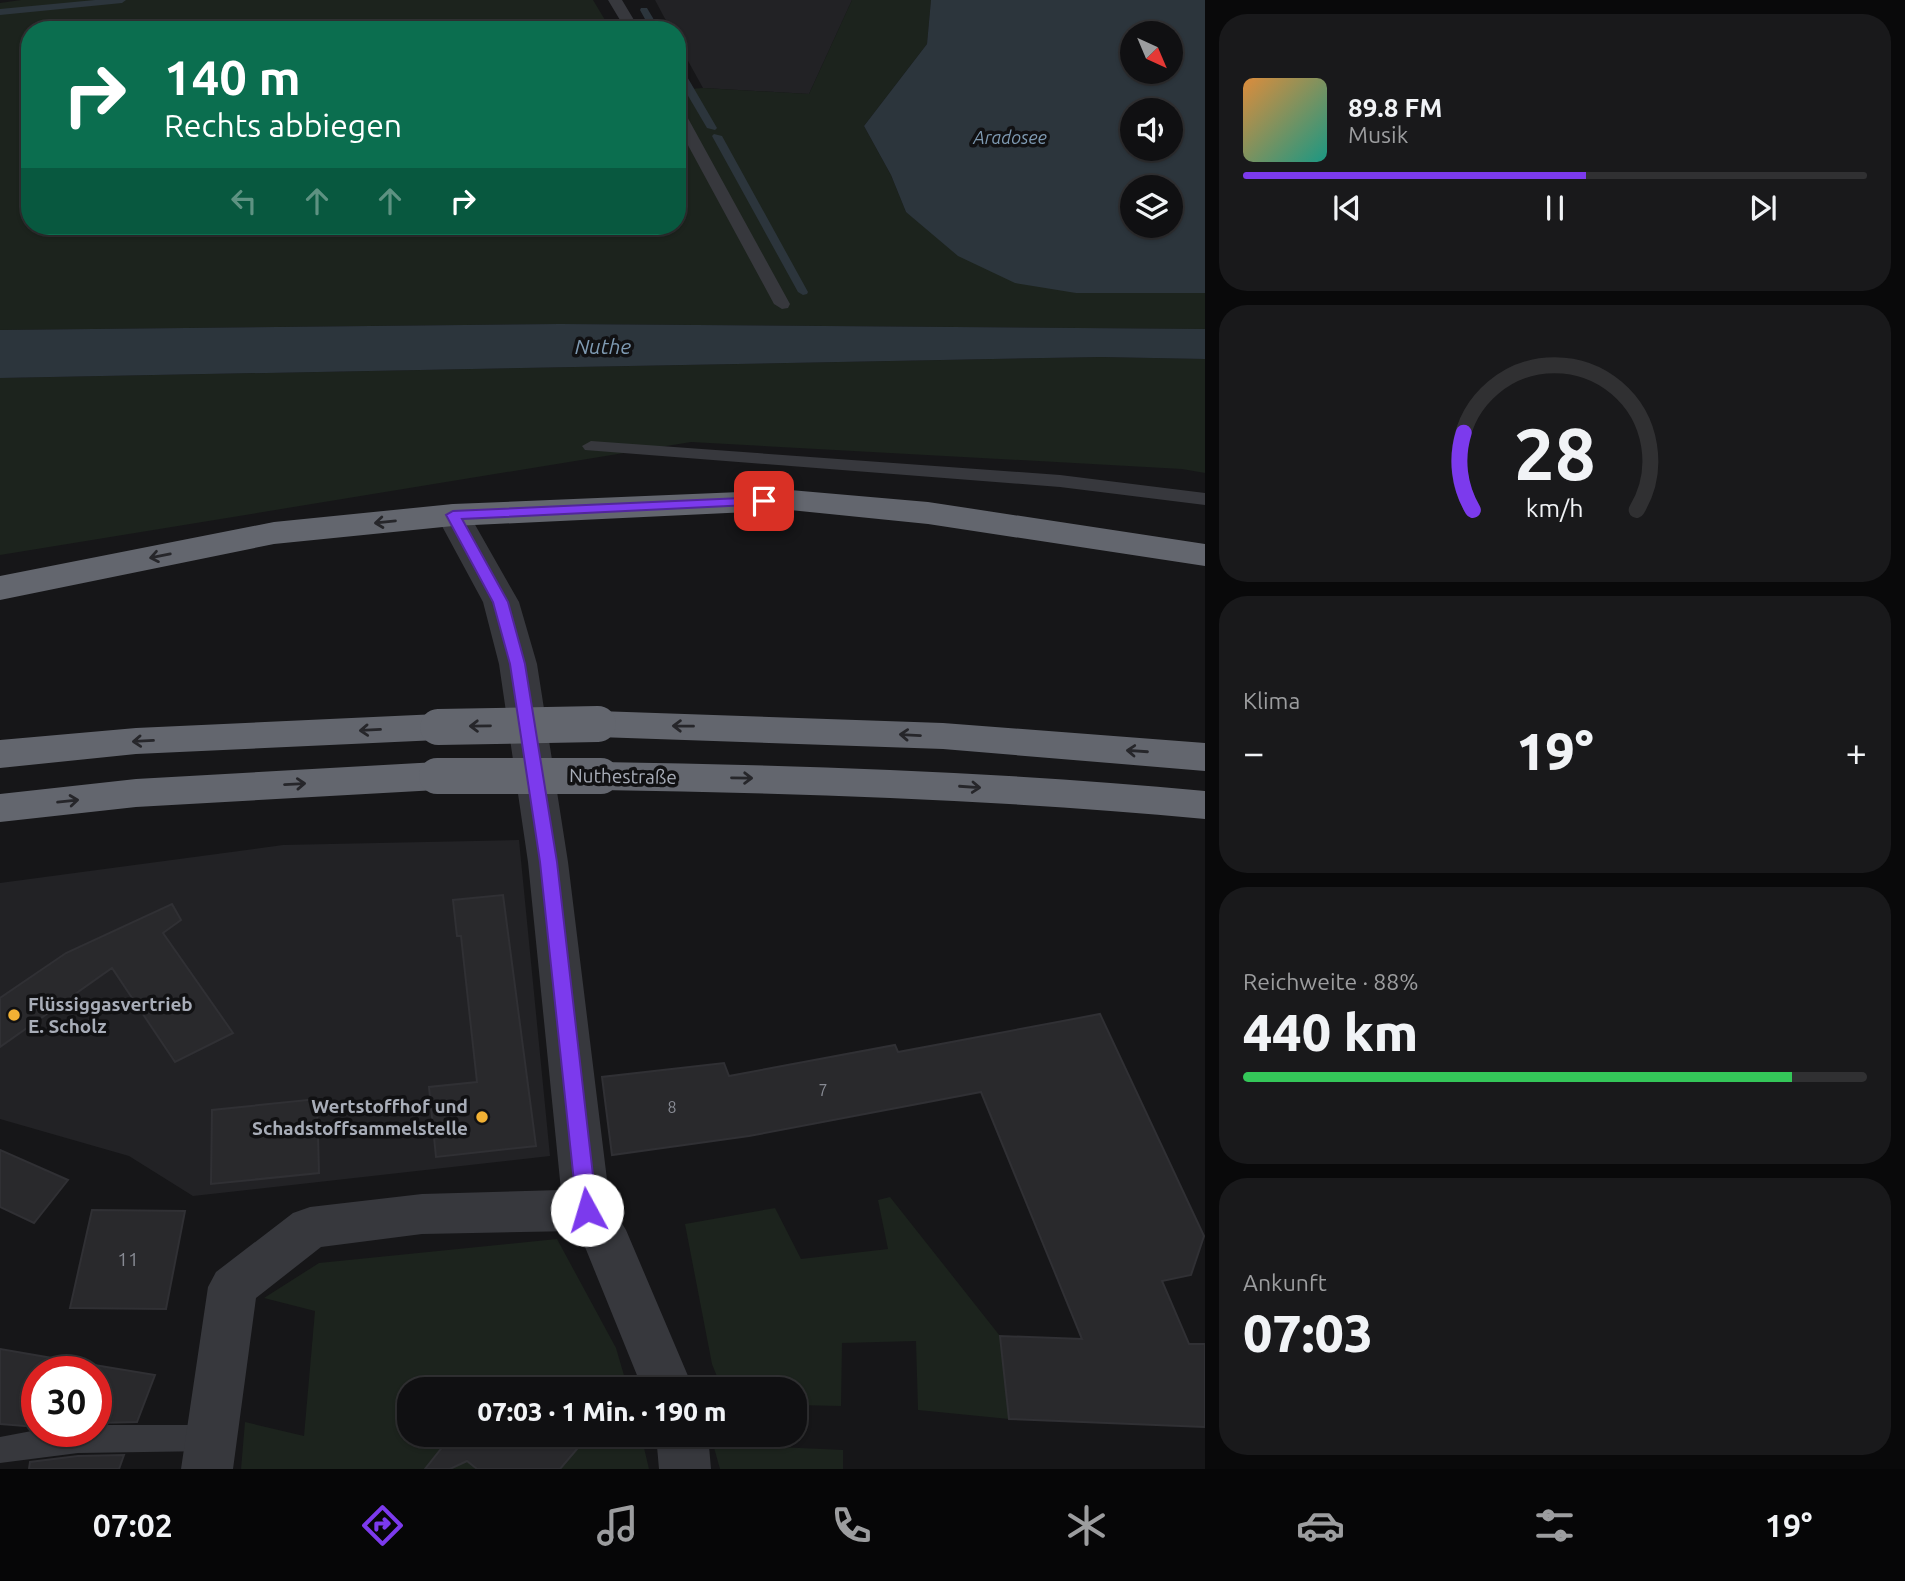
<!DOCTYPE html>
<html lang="de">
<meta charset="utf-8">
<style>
body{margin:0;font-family:Ubuntu,sans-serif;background:#19191b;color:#f1f3f6;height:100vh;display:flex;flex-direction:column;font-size:26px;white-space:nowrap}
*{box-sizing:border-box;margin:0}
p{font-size:23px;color:#9c9d9f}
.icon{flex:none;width:38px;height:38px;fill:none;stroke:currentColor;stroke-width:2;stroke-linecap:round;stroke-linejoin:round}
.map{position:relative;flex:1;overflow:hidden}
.side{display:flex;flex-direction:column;gap:14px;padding:14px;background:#09090a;width:700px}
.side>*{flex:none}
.hud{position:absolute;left:21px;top:21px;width:665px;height:214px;border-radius:28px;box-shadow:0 2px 5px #0004,0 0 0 2px #303032;background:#0b6e4f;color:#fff;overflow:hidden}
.needle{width:46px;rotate:136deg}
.tools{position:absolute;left:1120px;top:21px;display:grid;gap:14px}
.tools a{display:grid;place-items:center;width:63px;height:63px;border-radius:50%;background:#101012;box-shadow:0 2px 5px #0004,0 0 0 2px #303032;font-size:35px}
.speed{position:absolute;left:21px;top:1356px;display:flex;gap:14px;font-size:35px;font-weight:700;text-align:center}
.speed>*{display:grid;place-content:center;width:91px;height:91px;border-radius:50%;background:#101012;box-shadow:0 2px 5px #0004,0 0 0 2px #303032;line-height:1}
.speed .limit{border:10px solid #d22;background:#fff;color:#111}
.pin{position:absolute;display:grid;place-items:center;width:60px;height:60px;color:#fff;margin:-30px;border-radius:14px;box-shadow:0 4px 10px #0006}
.me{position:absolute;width:77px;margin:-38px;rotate:354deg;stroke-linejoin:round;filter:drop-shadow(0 0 5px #0008)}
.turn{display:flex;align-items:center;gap:24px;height:147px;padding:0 28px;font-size:32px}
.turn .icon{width:91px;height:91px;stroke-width:2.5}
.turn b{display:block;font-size:49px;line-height:60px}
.lanes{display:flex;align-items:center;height:66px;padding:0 28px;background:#0003;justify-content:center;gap:35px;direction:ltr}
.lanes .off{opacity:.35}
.big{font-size:52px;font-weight:800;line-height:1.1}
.side .card{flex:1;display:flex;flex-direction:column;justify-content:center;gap:10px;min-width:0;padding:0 24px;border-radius:28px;background:#19191b}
.side .dial{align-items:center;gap:0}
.dial svg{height:182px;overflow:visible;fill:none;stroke:#303032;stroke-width:7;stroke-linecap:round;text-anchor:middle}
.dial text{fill:#f1f3f6;stroke:none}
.song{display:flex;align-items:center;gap:21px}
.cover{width:84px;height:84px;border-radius:10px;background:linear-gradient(135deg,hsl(30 70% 55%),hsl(170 70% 35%))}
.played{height:7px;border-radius:4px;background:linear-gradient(90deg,#7c3aed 55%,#303032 55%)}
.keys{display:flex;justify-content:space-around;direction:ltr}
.heat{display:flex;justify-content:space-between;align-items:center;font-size:38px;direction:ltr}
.charge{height:10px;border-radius:5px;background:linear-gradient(90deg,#34c759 88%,#303032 0)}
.trip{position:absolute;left:397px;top:1377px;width:410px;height:70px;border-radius:28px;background:#101012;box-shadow:0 2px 5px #0004,0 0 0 2px #303032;font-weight:800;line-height:70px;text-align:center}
.menu{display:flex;height:112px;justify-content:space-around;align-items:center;background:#060607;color:#9c9d9f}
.menu .icon{width:49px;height:49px}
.menu .selected{color:#7c3aed}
.menu b{font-size:32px;color:#f1f3f6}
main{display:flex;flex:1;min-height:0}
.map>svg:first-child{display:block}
</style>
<main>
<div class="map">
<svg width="1205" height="1469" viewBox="0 0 1205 1469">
<rect width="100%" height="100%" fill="#161618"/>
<!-- built -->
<path fill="#222225" d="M655 0H852L809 94 703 88 677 41V30H671Z
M519 840 550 1156 193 1196 129 1156 0 1119V883L283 845Z"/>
<!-- green -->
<path fill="#1c231d" d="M21 0H593L611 30H30V226H677V90L703 88 809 94 852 0H931L927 44 864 126 891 175 906 212 1076 293H1205V329L560 324 0 330V3Z
M1101 357 1205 359V473L1182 469 691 442 0 555V378Z
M890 1197 1000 1336 1009 1419 918 1410 916 1341 842 1343 841 1406 795 1405 794 1390 722 1389 712 1364 685 1224 775 1208 801 1259 888 1249 878 1200Z
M557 1239 616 1348 628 1389 410 1390V1435H641L649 1469H241L245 1422 304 1436 315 1311 264 1298 319 1263Z
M713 1444 843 1450V1469H720Z"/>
<!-- water -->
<path fill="#2c353c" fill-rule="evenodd" d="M931 0H1205V293H1076L1015 283 958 256 906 212 891 175 864 126 927 44ZM1132 33H1171V72H1132ZM1132 110H1171V149H1132ZM1132 187H1171V226H1132Z
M560 324 1205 329V359L1101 357 0 378V330Z"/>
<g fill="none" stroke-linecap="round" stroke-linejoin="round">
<!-- stream -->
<path fill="#2c353c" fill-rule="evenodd" d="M95 0H126L122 3 0 15V9Z
M641 8H647L660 30H651L640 10Z
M677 65 682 68 717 128 715 130 707 128 677 77Z
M714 134 722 136 808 292 807 294 803 295 798 292 712 136Z"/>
</g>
<!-- building -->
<path fill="#29292c" stroke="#303034" stroke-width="2" d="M503 895 536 1146 436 1157 429 1087 477 1082 461 936H457L453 900Z
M172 904 181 920 163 933 233 1033 175 1062 112 968 0 1047V998L66 953Z
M1100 1014 1204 1236 1191 1275 1162 1281 1189 1344H1205V1427L1009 1419 1000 1336 1082 1339 981 1092 749 1136 612 1155 602 1077 724 1063 729 1076 895 1045 898 1052Z
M317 1099 319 1173 211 1184 212 1110Z
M0 1150 68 1180 34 1223 0 1207Z
M92 1210 185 1211 166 1309 70 1308Z
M0 1349 58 1359 155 1375 137 1422 96 1423V1372H37V1427L0 1424Z
M452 1435H589L560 1469H477L467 1461 450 1469H425Z
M124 1455 119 1469H29L30 1462 78 1456Z"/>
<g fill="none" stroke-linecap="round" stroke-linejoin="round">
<!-- lane -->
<path fill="#37383d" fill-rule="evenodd" d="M608 0H622L640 30H626Z
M677 107 684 111 790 304 788 308 782 309 774 304 677 125Z
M591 441 1060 475 1205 493V505L1060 487 585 450 582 446Z
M105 1425H211L221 1429 225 1438 221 1447 211 1451 78 1453 0 1463V1437L37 1430 96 1432V1426Z"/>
<!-- street -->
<path fill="#37383d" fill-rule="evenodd" d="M453 504 465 507 519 602 537 664 568 862 610 1204 626 1230 694 1390H643L583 1242 575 1231 422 1234 321 1247 256 1298 233 1469H181L208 1287 216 1272 293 1213 310 1207 422 1194 561 1190 528 862 499 664 483 602 436 515 441 507Z
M656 1435H708L711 1469H659Z"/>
<!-- highway -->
<path fill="#63666e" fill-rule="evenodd" d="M790 490 928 502 1205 544V566L928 524 790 510 453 526 274 544 0 600V576L274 522 453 504Z
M598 711 943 723 1205 743V771L943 749 598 737 584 733 579 724 584 715Z
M438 714 452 718 457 727 452 736 438 740 136 754 0 768V740L136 728Z
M437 762 451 766 457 776 451 786 437 790 136 807 0 822V794L136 779Z
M601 762C803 765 1004 772 1205 791V819C1004 800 803 793 601 790L587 786 581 776 587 766Z"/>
<!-- highway-bridge -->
<path stroke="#63666e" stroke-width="36" d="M438 727 598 724
M437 776H601"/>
</g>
<!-- one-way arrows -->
<defs><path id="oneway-shaft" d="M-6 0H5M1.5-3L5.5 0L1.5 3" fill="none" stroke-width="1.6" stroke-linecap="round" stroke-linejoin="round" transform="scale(1.75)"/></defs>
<g stroke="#26262a">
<use href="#oneway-shaft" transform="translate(385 522) rotate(174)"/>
<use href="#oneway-shaft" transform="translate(160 556) rotate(169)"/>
<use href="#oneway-shaft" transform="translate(480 726) rotate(179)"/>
<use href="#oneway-shaft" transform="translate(683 726) rotate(-179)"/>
<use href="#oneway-shaft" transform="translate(370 730) rotate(177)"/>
<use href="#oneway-shaft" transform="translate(910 735) rotate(-177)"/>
<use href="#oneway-shaft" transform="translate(143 741) rotate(177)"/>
<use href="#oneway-shaft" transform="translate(1137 751) rotate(-176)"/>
<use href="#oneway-shaft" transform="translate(742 778) rotate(1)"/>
<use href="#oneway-shaft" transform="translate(295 784) rotate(-3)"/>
<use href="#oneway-shaft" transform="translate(970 787) rotate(4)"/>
<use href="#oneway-shaft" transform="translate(68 801) rotate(-6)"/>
</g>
<!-- route -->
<path fill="#7c3aed" stroke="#51269a" stroke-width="2" d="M764 497 771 501 769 504 462 519 508 602 525 664 557 862 597 1210 594 1216 587 1218 580 1216 577 1210 540 862 510 664 493 602 446 515 453 511Z"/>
<!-- markers -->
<g fill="#f2b134" stroke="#111113" stroke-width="2.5">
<circle cx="14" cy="1015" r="7"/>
<circle cx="482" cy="1117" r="7"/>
</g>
<g text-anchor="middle" stroke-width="7" stroke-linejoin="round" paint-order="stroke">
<!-- number labels -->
<g font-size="16" fill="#888b94">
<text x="823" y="1096">7</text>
<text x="672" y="1113">8</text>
</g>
<!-- far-water labels -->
<g font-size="18" font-style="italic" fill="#7f9bb3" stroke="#111113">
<text x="1010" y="144">Aradosee</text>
</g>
<!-- street labels -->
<g font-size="19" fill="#a8adb8" stroke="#111113">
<text transform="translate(623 776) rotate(1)" y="7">Nuthestraße</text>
</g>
<!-- poi labels -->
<g font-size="19" font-weight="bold" fill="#a8adb8" stroke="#111113" text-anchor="start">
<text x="28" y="1011">Flüssiggasvertrieb<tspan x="28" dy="22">E. Scholz</tspan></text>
<text x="468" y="1113" text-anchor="end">Wertstoffhof und<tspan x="468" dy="22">Schadstoffsammelstelle</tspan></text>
</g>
<!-- near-number labels -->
<g font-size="19" fill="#888b94">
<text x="128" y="1266">11</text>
</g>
<!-- water labels -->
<g font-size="21" font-style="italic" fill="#7f9bb3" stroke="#111113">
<text x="603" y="354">Nuthe</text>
</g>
</g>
</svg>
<div class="tools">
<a><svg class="needle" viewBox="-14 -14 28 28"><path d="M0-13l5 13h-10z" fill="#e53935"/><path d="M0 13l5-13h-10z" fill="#9c9d9f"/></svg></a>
<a><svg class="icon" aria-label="sound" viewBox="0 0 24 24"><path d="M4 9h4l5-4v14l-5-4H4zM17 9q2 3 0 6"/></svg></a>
<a><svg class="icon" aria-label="layers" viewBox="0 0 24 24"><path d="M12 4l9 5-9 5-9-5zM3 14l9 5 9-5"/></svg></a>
</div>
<div class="speed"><div class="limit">30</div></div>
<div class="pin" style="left:764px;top:501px;background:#d93025"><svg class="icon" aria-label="arrive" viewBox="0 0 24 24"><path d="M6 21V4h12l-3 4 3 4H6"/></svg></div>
<svg class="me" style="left:587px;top:1210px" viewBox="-20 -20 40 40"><circle r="19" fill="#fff"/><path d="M0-13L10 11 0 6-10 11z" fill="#7c3aed"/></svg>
<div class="trip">07:03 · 1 Min. · 190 m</div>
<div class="hud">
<div class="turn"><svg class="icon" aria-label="right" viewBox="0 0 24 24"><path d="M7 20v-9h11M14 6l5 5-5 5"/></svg><div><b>140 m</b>Rechts abbiegen</div></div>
<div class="lanes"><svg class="icon off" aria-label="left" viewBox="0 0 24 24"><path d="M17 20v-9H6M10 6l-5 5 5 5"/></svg><svg class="icon off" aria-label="ahead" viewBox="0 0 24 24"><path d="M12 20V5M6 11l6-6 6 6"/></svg><svg class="icon off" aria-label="ahead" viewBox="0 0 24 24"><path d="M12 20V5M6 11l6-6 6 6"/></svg><svg class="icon" aria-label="right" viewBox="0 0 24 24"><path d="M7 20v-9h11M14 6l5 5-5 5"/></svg></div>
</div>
</div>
<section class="side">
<div class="card">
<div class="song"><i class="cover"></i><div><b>89.8 FM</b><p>Musik</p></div></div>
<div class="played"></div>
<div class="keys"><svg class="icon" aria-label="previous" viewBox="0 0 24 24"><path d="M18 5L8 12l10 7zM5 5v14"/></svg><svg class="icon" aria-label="pause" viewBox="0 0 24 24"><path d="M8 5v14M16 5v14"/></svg><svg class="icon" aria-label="next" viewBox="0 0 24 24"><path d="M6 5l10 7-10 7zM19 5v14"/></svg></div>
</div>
<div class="card dial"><svg viewBox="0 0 100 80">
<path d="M14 69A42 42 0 1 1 86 69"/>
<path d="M14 69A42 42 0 0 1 10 35" stroke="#7c3aed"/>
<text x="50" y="56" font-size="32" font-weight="700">28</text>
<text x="50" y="72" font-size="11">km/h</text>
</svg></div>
<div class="card"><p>Klima</p>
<div class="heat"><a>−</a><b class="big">19°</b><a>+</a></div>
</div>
<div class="card"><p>Reichweite · 88%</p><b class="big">440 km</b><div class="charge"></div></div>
<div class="card"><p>Ankunft</p><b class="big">07:03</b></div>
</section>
</main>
<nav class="menu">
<b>07:02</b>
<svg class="icon selected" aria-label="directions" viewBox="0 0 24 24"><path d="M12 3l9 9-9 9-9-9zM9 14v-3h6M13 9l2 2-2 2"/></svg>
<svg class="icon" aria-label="music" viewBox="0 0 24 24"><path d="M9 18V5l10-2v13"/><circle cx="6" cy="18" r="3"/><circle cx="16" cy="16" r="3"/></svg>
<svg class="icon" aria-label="phone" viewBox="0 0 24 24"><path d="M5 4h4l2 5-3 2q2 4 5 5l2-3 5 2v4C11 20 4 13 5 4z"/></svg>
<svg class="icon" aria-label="climate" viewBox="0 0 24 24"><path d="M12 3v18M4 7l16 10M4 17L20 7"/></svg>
<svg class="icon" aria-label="car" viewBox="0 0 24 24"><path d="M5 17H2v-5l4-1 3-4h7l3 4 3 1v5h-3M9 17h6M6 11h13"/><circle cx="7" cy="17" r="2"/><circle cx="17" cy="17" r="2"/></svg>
<svg class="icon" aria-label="filters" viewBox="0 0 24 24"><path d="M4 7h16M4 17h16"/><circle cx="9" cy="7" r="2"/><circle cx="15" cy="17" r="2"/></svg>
<b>19°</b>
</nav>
